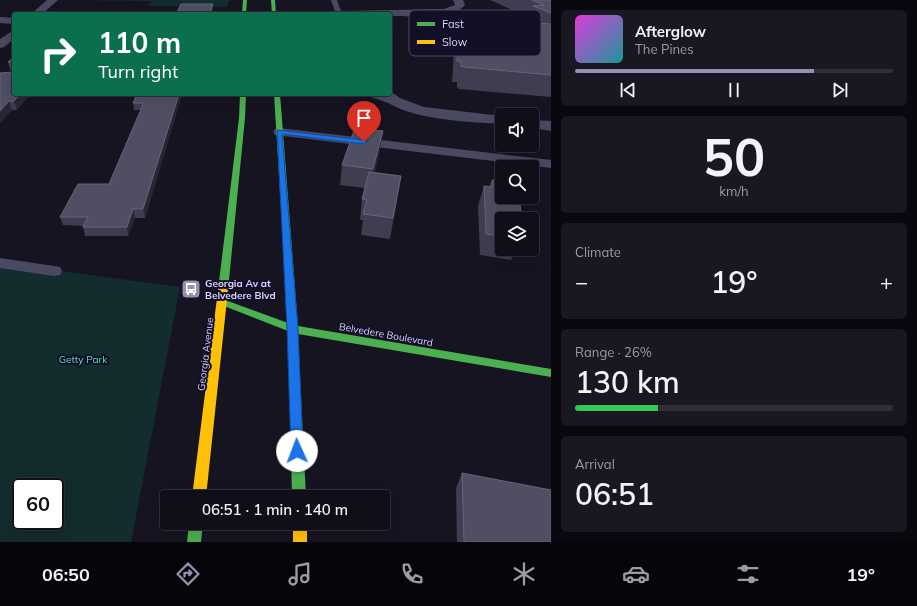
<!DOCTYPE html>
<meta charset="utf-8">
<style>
body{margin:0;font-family:Mulish,sans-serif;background:#191822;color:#f1f3f6;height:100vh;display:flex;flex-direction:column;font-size:15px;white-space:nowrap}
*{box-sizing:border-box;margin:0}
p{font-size:13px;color:#9c9ca2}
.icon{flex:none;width:22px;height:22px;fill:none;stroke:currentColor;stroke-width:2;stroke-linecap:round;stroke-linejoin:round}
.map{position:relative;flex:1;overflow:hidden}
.side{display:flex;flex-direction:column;gap:10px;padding:10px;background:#09080e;width:366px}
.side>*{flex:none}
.banner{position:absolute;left:12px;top:12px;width:380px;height:84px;border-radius:4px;box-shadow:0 4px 16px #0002,0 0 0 1px #302f38;background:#0b6e4f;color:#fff;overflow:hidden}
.buttons{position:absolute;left:495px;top:108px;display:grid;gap:8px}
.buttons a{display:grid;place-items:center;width:44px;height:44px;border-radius:4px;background:#100f19;box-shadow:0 4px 16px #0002,0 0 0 1px #302f38;font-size:20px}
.speed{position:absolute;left:12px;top:478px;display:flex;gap:8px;font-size:20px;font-weight:700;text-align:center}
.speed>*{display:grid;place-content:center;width:52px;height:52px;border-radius:50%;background:#100f19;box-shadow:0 4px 16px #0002,0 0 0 1px #302f38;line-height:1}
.speed .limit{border:2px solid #111;border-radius:6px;background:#fff;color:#111}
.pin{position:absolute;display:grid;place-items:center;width:34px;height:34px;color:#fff;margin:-41px -17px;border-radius:50% 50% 50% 0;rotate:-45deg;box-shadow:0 0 4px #0007}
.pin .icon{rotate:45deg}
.me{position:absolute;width:44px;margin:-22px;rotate:358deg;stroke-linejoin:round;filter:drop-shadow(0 0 3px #0008)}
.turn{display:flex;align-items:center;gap:14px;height:84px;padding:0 20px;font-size:18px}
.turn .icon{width:52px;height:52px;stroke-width:2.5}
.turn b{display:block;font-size:28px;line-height:34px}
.big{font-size:30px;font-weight:600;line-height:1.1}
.side .card{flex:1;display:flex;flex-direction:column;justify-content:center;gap:6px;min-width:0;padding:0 14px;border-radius:6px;background:#191822}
.side .dial{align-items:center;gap:0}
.dial b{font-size:52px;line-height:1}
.song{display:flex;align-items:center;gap:12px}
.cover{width:48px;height:48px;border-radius:6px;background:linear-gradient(135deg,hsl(300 70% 55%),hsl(180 70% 35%))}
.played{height:4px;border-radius:2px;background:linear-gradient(90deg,#9591b1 75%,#302f38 75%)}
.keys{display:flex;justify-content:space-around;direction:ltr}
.heat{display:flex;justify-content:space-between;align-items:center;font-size:22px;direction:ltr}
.charge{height:6px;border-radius:3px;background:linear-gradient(90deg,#34c759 26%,#302f38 0)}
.trip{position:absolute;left:160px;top:490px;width:230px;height:40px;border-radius:4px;background:#100f19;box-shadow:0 4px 16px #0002,0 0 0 1px #302f38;font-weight:600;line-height:40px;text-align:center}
.tab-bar{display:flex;height:64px;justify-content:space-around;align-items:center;background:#06060a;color:#9c9ca2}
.tab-bar .icon{width:28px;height:28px}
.tab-bar .on{color:#9591b1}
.tab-bar b{font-size:18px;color:#f1f3f6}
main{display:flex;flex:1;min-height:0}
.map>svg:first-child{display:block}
</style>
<main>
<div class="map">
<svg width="551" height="542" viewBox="0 0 551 542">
<rect width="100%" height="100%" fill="#161421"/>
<!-- green -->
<path fill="#132c2d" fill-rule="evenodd" d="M76 0H229L227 7 148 6 151 1Z
M0 263 180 287 131 542H0ZM21 487H55V521H21Z"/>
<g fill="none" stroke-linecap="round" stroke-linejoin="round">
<!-- lane -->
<path fill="#4a4962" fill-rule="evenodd" d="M331 0H337L342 14H336Z
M367 94H382L398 100 399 102 394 105 368 96Z
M279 128 551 160V168L275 135 273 132 275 129Z
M0 258 54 266 60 267 62 271 60 275 54 276 0 268Z"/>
<!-- street -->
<path fill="#4a4962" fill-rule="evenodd" d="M47 0H58L42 14H31Z
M453 0H463L465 5C453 20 409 16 390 16V14H334L339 11 444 9 455 5Z
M0 17 14 18V24L0 23Z
M14 30V39L4 47 0 48V39Z
M390 91 400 98 424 107 502 116V124C472 122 397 120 379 94H390Z
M532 120 551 121V131L532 128Z"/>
<!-- fast -->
<path fill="#4caf50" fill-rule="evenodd" d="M243 0H247L246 14H242Z
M271 0H275L276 14H272Z
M240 94H246L245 118 228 290 223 293 218 290 239 118Z
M274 94H280L298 326 551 369V377L298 334 306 497H292L288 331 219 304 217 302 219 300H225L288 323Z
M189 523H203L201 542H187Z"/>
<!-- slow -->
<path fill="#ffc107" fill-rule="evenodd" d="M223 287 228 290 206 497H192L218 290Z
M293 523H307V542H293Z"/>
</g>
<!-- wall -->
<path fill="#403d50" d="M490 0H551V97L459 89 457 87V82H452L455 37 458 18 529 23 530 18Z
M14 57 17 110H12L0 123V73L12 72V71L10 70 8 62Z
M182 94 145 218H135L128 236H85L83 227V226L63 225 60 217 109 184 141 110H134L133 103Z
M380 149 375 172 401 176 390 239 361 235 363 220H360L362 199 365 188 340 185 342 165Z
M492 180 502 219V249H515L511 260 480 255 478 206 484 186 489 187Z
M462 473 551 542H457L456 488Z"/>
<!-- shaded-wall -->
<path fill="#282635" d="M213 4V9L212 14H210Z
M20 94H31L17 110 14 101Z
M179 94H182L145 218 143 209Z
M9 101 12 110 0 123V111Z
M383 131 380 149 371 189 373 169Z
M133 209 135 218 128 236 127 227Z"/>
<!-- building -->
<path fill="#504e63" stroke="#66637b" d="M532 0H551V13L533 6 544 5Z
M181 4H213L210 14H176Z
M458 18 551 24V75L464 67 461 66V61H457Z
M14 57V94H20L14 101H9L0 111V73L12 72V63L8 62Z
M137 94H179L143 209H133L127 227H83L88 217H60L78 184H109L142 107 143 103H133Z
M355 128 383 131 373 169 342 165Z
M369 172 401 176 393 218 363 214 367 200 362 199Z
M492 180 502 181V197H519L522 219H502V236L486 234 484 186 492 187Z
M462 473 551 490V542H464Z"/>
<!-- route -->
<path fill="#1a73e8" stroke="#114b97" d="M277 130 364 140 367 142 364 144 282 134 298 329 303 451 301 455 297 457 293 455 291 451 287 329Z"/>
<!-- icons -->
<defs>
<symbol id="bus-square" viewBox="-11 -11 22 22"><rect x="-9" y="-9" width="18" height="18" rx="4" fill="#9591b1" stroke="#130f26"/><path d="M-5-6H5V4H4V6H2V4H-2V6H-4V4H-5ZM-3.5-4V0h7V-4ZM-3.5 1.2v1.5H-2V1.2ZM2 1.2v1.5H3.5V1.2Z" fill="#fff"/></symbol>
</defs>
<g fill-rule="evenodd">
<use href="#bus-square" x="180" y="278" width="22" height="22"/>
</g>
<g text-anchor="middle" stroke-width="4" stroke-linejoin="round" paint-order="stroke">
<!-- poi labels -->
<g font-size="10" font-weight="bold" fill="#d9d4ff" stroke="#130f26" text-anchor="start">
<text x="205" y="287">Georgia Av at<tspan x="205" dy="12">Belvedere Blvd</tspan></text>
</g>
<!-- street labels -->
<g font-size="10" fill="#d9d4ff" stroke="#130f26">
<text transform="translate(386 334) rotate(10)" y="4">Belvedere Boulevard</text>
<text transform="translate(205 354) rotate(-83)" y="4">Georgia Avenue</text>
</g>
<!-- park labels -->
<g font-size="10" fill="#5fe0c0" stroke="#130f26">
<text x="83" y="363">Getty Park</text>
</g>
</g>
<!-- legend -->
<rect x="409" y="10" width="132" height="46" rx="6" fill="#130f26" stroke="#4e4a67" stroke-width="1"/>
<rect x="417" y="22" width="18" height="4" fill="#4caf50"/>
<rect x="417" y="40" width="18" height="4" fill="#ffc107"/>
<g font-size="11" fill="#d9d4ff">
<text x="442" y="28">Fast</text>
<text x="442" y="46">Slow</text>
</g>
</svg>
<div class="buttons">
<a><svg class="icon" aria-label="sound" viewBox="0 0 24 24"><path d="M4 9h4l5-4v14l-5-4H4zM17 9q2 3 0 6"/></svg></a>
<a><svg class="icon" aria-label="search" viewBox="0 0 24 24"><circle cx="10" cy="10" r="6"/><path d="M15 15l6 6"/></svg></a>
<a><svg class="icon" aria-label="layers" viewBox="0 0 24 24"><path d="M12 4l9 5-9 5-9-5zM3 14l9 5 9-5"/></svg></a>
</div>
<div class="speed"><div class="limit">60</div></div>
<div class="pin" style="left:364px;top:142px;background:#d93025"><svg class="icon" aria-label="arrive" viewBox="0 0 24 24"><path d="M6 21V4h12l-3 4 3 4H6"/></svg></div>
<svg class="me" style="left:297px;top:451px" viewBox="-20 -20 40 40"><circle r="19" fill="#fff"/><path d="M0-13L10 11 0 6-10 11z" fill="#1a73e8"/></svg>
<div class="trip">06:51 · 1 min · 140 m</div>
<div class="banner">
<div class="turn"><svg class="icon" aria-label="right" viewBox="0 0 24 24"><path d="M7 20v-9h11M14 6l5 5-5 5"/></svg><div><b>110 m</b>Turn right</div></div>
</div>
</div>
<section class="side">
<div class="card">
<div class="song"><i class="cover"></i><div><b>Afterglow</b><p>The Pines</p></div></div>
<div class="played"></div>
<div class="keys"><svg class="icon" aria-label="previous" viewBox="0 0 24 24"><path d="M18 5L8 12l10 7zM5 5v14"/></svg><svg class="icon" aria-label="pause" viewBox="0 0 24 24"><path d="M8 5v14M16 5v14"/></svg><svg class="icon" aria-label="next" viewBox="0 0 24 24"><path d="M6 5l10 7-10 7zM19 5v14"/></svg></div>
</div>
<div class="card dial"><b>50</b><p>km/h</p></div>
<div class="card"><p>Climate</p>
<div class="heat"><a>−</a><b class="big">19°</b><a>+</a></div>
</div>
<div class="card"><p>Range · 26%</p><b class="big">130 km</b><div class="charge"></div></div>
<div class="card"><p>Arrival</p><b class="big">06:51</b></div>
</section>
</main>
<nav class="tab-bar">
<b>06:50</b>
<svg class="icon on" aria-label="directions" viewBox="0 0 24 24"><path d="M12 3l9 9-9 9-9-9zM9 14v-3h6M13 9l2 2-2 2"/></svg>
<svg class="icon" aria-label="music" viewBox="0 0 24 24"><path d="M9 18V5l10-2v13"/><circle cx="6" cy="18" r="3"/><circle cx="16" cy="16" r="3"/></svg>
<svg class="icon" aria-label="phone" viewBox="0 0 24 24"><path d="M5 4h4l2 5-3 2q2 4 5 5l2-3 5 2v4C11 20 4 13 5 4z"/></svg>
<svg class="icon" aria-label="climate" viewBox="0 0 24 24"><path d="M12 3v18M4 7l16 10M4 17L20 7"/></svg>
<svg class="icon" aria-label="car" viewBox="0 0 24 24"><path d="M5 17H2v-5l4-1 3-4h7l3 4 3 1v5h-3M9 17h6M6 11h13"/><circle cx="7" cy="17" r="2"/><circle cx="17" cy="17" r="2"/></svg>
<svg class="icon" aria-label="filters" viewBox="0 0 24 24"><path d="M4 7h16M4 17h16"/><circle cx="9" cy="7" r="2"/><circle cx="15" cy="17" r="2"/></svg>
<b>19°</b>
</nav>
